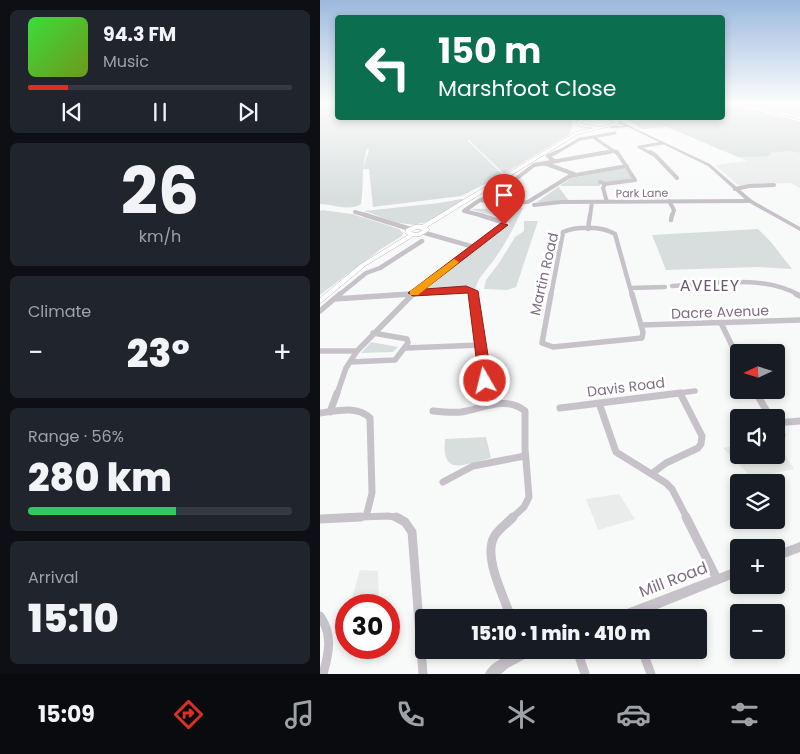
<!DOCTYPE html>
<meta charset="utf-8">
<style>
body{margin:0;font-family:Poppins,sans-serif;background:#20242c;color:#f1f3f6;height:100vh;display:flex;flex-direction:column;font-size:19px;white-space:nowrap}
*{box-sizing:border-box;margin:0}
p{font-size:16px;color:#9ea1a6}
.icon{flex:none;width:28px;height:28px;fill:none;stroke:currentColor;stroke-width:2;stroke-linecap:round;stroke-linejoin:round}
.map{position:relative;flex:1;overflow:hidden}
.details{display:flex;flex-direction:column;gap:10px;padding:10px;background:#0d0f14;width:320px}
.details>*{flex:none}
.guide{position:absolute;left:15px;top:15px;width:390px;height:105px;border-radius:5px;box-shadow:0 2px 8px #0003;background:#0b6e4f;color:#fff;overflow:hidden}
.needle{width:32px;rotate:266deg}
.controls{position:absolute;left:410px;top:344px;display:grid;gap:10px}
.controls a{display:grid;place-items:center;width:55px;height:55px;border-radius:5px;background:#171b24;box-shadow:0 2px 8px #0003;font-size:25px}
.speed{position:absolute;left:15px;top:594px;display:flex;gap:10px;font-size:25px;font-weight:700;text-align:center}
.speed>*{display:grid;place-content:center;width:65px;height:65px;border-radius:50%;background:#171b24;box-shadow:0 2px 8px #0003;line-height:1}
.speed .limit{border:8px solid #d22;background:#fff;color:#111}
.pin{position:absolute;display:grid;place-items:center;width:42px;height:42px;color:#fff;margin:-51px -21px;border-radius:50% 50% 50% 0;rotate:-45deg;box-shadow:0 0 5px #0007}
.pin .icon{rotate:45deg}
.me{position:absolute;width:55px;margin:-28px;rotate:352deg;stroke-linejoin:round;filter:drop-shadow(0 0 4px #0008)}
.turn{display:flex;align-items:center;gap:18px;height:105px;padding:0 20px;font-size:22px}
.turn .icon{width:65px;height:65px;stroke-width:2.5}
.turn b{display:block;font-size:35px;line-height:42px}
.big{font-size:38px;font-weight:800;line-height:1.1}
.details .card{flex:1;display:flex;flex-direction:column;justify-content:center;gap:8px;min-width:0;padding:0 18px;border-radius:8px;background:#20242c}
.details .dial{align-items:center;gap:0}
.dial b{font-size:65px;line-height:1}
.song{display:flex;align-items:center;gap:15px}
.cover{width:60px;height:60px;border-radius:8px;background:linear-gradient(135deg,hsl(120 70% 55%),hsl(80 70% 35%))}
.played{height:5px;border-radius:2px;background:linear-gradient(90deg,#d93025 15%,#363941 15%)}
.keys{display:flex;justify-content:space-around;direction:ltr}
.heat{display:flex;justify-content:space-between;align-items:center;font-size:28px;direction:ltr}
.charge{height:8px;border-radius:4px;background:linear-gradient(90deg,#34c759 56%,#363941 0)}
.trip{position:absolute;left:95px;top:609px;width:292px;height:50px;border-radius:5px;background:#171b24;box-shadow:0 2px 8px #0003;font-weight:800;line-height:50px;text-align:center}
.menu{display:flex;height:80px;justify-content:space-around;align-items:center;background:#090b0e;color:#9ea1a6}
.menu .icon{width:35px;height:35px}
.menu .on{color:#d93025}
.menu b{font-size:22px;color:#f1f3f6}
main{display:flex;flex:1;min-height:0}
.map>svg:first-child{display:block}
</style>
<main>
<section class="details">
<div class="card">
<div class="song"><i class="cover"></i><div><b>94.3 FM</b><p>Music</p></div></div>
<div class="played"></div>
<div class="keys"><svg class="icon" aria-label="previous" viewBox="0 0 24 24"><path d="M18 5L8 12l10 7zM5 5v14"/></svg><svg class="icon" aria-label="pause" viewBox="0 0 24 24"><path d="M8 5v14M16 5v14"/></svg><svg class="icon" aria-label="next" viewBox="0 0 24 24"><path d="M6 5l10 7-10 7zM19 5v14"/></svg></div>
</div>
<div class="card dial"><b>26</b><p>km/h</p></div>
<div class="card"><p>Climate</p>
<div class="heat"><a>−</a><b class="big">23°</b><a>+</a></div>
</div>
<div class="card"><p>Range · 56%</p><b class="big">280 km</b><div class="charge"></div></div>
<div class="card"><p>Arrival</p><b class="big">15:10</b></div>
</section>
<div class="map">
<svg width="480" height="674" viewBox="0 0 480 674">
<rect width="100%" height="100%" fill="#f8faf9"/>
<!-- built -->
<path fill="#eaebeb" d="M469 151 480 153V188L471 183 418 185 395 165 427 161 418 157Z
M456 441 474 469 432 478 403 448 419 445V455H456Z
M299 494 315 519 278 530 266 499Z
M40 570 58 571 59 605H30Z"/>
<!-- green -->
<path fill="#d8dede" d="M0 103H17L18 118H262L253 119 250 134 184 174 148 139V141L183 175 141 196 53 207 49 169H43L49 150 47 148C41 168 44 184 41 204 30 212 12 204 0 204Z
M403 104 480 123V153L469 151 450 153V156L418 157 347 127 322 129 305 118H402Z
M306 168 313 179 280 183V186H238L249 201 217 202 251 178Z
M141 199H144C130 208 115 221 98 224 82 227 60 216 44 211L119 203Z
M203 208C195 225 187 241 176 257 169 268 158 276 155 290L147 288 109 291 105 289 144 256 189 224 185 219 150 209Z
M2 210 32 214 79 229 83 233 82 236 61 249 0 295V211Z
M204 221H218L196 287 187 290 164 289 166 280 179 263 195 237 204 231Z
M438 229 451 242 472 269 439 267 346 270 332 235Z
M51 342 78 347 73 352 41 353Z
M166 437 171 458C146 463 121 479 125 439Z"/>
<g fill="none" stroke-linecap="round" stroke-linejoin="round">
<defs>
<path id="secondary" d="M264 118H268L260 122 261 124 280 127 295 123V122L287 119V118L298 120 299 124 258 134 107 227 110 230 109 231 100 236H94L45 266 2 302 0 303V298L41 264 88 235 85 233 86 229 95 225H102L256 132 274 128 259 126 256 122ZM96 229 103 230 97 233 91 232Z"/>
<path id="trunk" d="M413 103H420L480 120V122Z
M438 103H444L463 111 460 112Z
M455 105 480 113V115L455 107Z"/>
<path id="motorway" d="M407 103H415L454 114 452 115Z"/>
</defs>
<!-- secondary casing -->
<use href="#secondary" stroke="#bdb7bf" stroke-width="1"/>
<!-- trunk casing -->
<use href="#trunk" stroke="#bcb7bd" stroke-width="1"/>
<!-- motorway casing -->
<use href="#motorway" stroke="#bcb7bd" stroke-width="1"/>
<!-- minor-far5 -->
<path stroke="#c7c2c9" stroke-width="3" d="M295 133 273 137 298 154
M234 154 260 139 273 137
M280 154 296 151
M332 154 319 147 343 143"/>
<!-- minor-far4 -->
<path stroke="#c7c2c9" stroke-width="4" d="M330 152 335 155 357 178
M234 161 228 156 237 152
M224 163 254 174
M280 182 285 184 315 180 297 152
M285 184 283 188 287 202
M415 189 429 186 454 185
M163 199 182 185 192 182 214 165 288 152
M349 201 354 210 352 216
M214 205 241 202 430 201
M35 212 49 216
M164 216 144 211 160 200 183 203 208 202 250 176 307 166
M270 216 272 202"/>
<!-- minor-far3 -->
<path stroke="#c7c2c9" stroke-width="4.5" d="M45 215 90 229
M351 220 352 215
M268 229 270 215
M154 247 185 223 160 215
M352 286C392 284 442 274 479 295
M310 288 345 287
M19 295 46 273 60 268 102 241
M72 295 150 290 154 295
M91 295 154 247 105 233
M231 295 243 232C257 226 282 226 295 234L312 295"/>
<!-- minor-far2 -->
<path stroke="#c7c2c9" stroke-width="5.5" d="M154 294 165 381
M231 294 222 343 233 347 322 338 323 332 312 294
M476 294 480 296
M14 299 20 294
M0 311 14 299 91 294
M401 323 419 360
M321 325 480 320
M86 348 160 345
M0 351H37
M30 362 75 360 88 343 87 339 53 333
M434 390 436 394
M17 394 26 368 37 351 93 294
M350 394 375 391"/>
<!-- minor-far1 -->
<path stroke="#c7c2c9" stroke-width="7" d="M436 393 451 418
M279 403 296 452 346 483 352 489 367 518
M240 408 360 393
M113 411C122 412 132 413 141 412 162 409 186 395 205 411V448L209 497 204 507 192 518
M10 412 17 393
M0 413C16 411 37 405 50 418L52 493 46 517
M456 423 480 421
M456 426 462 435
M334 472 346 463 378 448 381 444 382 436 360 393
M123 482 153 466 205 456
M13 518 68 516 80 518"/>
<!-- minor -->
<path stroke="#c7c2c9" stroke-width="9" d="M76 517 85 522 92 532 103 674
M366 517 397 579
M0 519 41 517
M0 616C13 635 9 653 3 674
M191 618C184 596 163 558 174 537 178 529 188 523 193 517
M257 650 265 674
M322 650 331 674"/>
<!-- tertiary -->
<path fill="#c7c2c9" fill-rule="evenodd" d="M297 120 390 164 432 200 480 227V231L428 202 388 166 308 127 290 128 291 126H305L296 122Z
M480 542V552L456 561V551Z
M419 566V576L315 618H294L295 614 299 612Z
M198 650H216L214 654 188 668 181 674H165C170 662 187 656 198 650Z"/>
<!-- secondary -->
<use href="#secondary" fill="#fff" fill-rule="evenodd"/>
<!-- trunk -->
<use href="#trunk" fill="#fff" fill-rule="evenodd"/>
<!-- motorway -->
<use href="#motorway" fill="#fff" fill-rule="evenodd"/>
</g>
<!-- sky -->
<linearGradient id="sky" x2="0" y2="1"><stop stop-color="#9bb9dd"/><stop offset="0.52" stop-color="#fcfdfc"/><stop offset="1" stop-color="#fcfdfc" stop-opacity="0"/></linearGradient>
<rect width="480" height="197" fill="url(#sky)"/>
<!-- route -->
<path fill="#d93025" stroke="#8d1f18" d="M181 223 188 225 105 289 146 286 158 291 172 381 165 386 159 381 148 293 93 296 88 293Z"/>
<!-- slow -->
<path fill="#f59e0b" d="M134 259 139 262 137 264 98 295H90V291Z"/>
<g text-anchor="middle" stroke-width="5" stroke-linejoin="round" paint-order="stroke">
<!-- far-street labels -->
<g font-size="11" fill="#806d85" stroke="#fff">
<text transform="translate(322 193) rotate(-1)" y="4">Park Lane</text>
</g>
<!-- street labels -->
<g font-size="14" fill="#806d85" stroke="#fff">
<text transform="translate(224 274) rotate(-77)" y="5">Martin Road</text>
<text transform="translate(400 312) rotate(-2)" y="5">Dacre Avenue</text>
<text transform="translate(306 387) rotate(-7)" y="5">Davis Road</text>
</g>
<!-- quarter labels -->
<g font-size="16" letter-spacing="1" fill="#675a6b" stroke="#fff">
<text x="390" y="291">AVELEY</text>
</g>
<!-- near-street labels -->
<g font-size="16" fill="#806d85" stroke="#fff">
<text transform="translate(353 579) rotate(-21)" y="6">Mill Road</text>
</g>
</g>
</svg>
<div class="controls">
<a><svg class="needle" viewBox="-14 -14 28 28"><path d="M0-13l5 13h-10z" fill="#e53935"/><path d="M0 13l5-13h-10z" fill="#9ea1a6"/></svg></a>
<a><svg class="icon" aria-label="sound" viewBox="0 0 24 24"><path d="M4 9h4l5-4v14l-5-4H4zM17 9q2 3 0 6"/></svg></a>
<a><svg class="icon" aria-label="layers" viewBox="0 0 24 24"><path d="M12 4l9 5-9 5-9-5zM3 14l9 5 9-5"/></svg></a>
<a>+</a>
<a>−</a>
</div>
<div class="speed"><div class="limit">30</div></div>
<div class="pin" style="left:184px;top:225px;background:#d93025"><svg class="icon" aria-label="arrive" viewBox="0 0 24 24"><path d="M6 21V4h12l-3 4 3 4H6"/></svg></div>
<svg class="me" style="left:165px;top:381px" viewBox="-20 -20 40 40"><circle r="17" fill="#d93025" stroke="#fff" stroke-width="3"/><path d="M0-11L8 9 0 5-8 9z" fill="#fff"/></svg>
<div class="trip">15:10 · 1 min · 410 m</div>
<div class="guide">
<div class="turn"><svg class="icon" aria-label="left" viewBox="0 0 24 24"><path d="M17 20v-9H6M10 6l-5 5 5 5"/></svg><div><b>150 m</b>Marshfoot Close</div></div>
</div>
</div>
</main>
<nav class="menu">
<b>15:09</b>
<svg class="icon on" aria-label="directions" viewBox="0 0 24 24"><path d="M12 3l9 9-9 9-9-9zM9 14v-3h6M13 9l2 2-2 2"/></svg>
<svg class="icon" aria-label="music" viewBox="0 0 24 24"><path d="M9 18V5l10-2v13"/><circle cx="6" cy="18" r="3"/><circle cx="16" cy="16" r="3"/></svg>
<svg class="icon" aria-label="phone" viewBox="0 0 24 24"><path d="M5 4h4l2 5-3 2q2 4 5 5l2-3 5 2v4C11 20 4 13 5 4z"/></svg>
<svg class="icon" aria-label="climate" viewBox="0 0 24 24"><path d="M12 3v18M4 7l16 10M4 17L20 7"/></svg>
<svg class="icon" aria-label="car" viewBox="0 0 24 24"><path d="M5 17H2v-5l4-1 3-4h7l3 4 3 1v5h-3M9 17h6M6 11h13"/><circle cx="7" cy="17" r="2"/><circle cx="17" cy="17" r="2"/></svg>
<svg class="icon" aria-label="filters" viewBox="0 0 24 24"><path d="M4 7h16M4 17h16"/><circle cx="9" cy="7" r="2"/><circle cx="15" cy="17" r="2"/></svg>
</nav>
